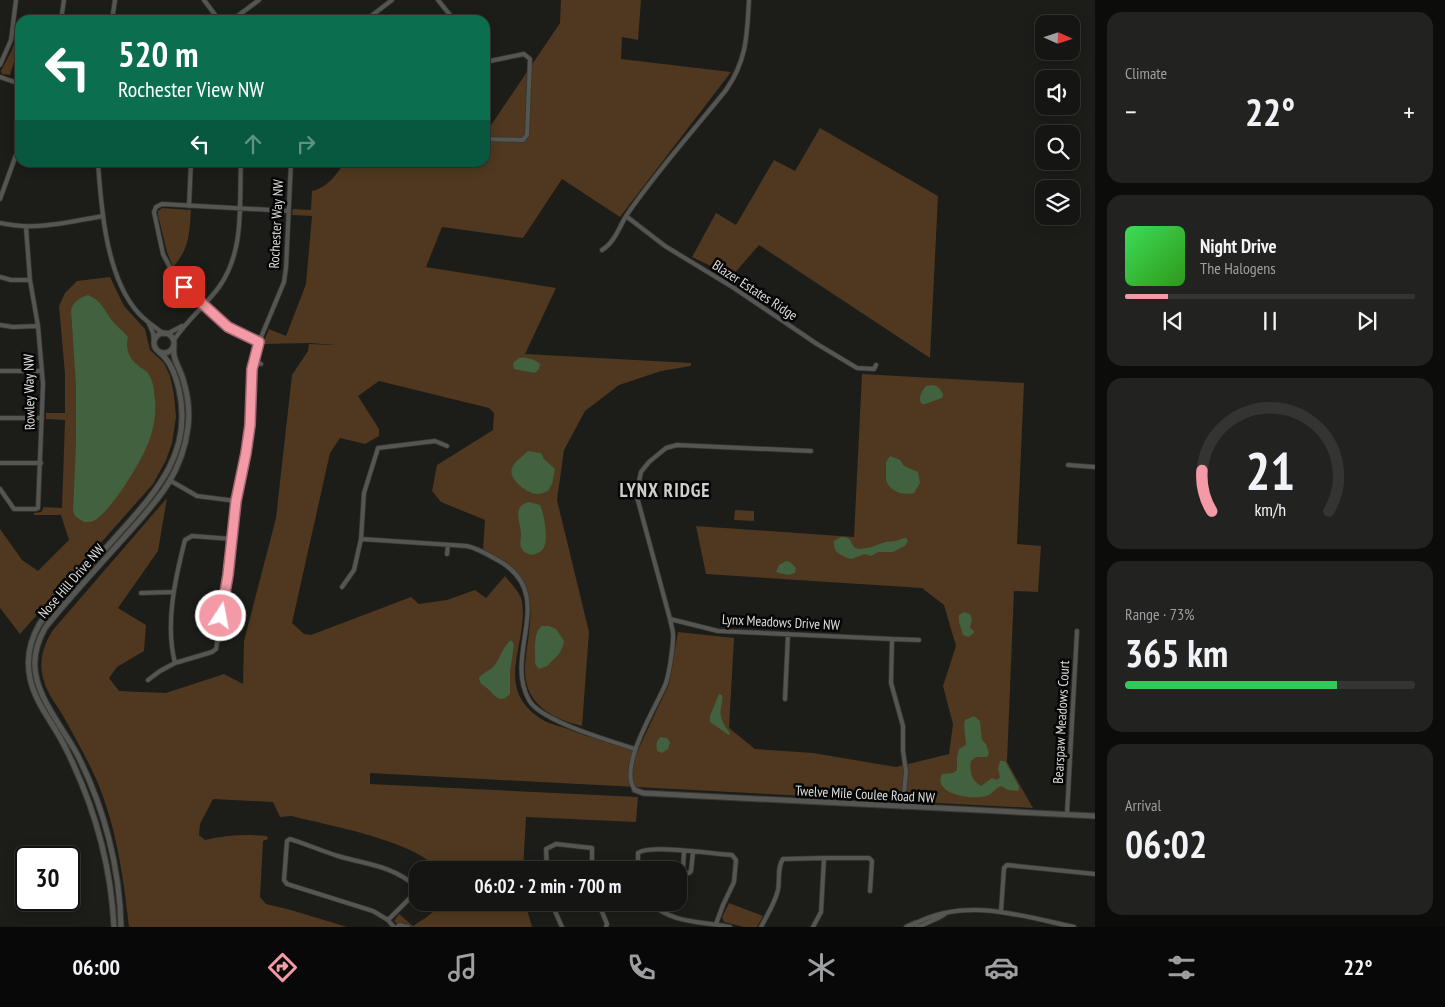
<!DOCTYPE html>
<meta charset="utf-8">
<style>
body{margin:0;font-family:"PT Sans Narrow",sans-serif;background:#222221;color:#f1f3f6;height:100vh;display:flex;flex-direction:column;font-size:19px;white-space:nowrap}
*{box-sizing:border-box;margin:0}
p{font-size:16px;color:#9d9fa0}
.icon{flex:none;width:28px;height:28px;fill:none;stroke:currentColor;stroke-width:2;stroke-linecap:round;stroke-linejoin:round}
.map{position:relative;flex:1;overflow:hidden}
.sheet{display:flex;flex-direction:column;gap:12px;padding:12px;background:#0c0c0a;width:350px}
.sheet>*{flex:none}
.hud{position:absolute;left:15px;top:15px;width:475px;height:152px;border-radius:15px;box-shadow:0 2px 12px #0003,0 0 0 1px #343433;background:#0b6e4f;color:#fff;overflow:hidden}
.needle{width:32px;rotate:93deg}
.tools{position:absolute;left:1035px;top:15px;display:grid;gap:10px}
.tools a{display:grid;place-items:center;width:45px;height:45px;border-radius:10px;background:#151513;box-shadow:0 2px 12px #0003,0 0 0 1px #343433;font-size:25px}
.speed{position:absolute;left:15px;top:846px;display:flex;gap:10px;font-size:25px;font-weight:700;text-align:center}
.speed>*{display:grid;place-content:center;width:65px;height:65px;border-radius:50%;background:#151513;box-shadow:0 2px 12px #0003,0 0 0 1px #343433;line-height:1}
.speed .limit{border:2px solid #111;border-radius:8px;background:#fff;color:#111}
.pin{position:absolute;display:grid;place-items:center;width:42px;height:42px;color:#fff;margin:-21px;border-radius:10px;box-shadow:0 2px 8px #0006}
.me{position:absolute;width:55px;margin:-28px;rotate:11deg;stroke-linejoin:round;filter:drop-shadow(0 0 4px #0008)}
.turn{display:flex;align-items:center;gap:18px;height:105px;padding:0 20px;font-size:22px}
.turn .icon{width:65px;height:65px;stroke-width:2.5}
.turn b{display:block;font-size:35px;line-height:42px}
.lanes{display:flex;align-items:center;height:48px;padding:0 20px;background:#0003;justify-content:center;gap:25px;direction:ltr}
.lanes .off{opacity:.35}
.big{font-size:38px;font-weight:700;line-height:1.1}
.sheet .card{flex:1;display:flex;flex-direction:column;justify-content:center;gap:8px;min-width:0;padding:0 18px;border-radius:15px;background:#222221}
.sheet .dial{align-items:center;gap:0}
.dial svg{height:130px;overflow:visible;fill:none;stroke:#343433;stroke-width:7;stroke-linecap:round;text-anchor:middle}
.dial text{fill:#f1f3f6;stroke:none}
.song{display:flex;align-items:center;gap:15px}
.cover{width:60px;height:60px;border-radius:8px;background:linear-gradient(135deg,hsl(130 70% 55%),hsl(110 70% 35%))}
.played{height:5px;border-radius:2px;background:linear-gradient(90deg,#f49aa6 15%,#343433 15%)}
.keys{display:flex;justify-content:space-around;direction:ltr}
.heat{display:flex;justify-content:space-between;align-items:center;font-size:28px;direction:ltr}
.charge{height:8px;border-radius:4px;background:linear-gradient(90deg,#34c759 73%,#343433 0)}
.trip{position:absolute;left:409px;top:861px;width:278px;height:50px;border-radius:15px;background:#151513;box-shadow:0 2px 12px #0003,0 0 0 1px #343433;font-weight:700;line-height:50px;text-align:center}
.tab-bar{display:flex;height:80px;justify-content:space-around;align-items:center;background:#080808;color:#9d9fa0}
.tab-bar .icon{width:35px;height:35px}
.tab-bar .active{color:#f49aa6}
.tab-bar b{font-size:22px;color:#f1f3f6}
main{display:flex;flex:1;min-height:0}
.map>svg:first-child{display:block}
</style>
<main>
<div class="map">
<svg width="1095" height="927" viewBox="0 0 1095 927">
<rect width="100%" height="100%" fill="#1c1c19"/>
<!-- green -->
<path fill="#4f381f" d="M561 0H641L638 40 622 37 621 59 731 72 620 217 562 179 523 238 442 227 426 267 556 288 525 354 691 363V366L661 371 619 385 585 411 564 450 557 500 589 632 582 726C553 719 525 705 525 670 525 658 528 644 529 632 531 616 532 599 524 584 516 569 497 559 483 550L485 520 441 502 432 491 437 465 493 430 494 413 489 408 379 381 358 396 379 429V436L365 444 340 438 330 453 292 623 304 634 311 635 411 597 419 604 447 600 475 590 486 598 505 576C511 584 520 592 522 601 529 645 491 688 543 720 550 724 560 726 568 729 590 738 614 744 637 752L669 684 678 632 734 638 729 728 755 749 813 753 896 767 949 754 953 724 943 686 956 646 944 605 922 588 706 574 696 526 854 537 862 374 1024 383 1017 544 1041 546 1038 592 1014 591 1007 762 1033 808 370 773V784L638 797 636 822 526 817 523 870H438C417 841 327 825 291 816L280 817 273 802 213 799 200 824 199 835 205 840C226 835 246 834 267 836L268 839 263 841 260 897 266 904 291 910 347 927H129C123 873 115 817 91 768 82 750 72 732 62 714 56 704 47 693 44 681 38 663 43 645 53 630L167 498 158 551 118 608 146 625 144 651 117 667 109 678 119 691 166 693 224 674 243 684 244 641 276 518 292 375 308 351 309 344 336 345 309 343 263 344 269 329 286 336 306 284 312 216 292 215 293 209 311 210 312 191C328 187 336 175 344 163L462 167 466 163 485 162V134L560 23Z
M20 25V60L15 59 10 75 2 74 1 71 12 50Z
M820 128 938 196 930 358 759 245 732 276 692 257 716 213 736 225 774 160 795 171Z
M162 208 191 210C189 234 190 248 173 267L167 252 158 215V211Z
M110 277 124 306 145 329 150 350 164 363 170 376 174 394 176 417 172 443 166 460 153 484 20 634 0 608V529L22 560 38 571 69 540 61 515H34V513L41 512 44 507 62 508 65 420 46 419V413H65V374L59 306 65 293 77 281Z
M735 510 754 511V521L734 520Z
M525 902 532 927H411L405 923 397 924 394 921 399 914 413 926C422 920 435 913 440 903Z
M729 903 763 916 757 927H744L724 922 722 917Z"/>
<!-- water -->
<path fill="#41613f" d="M88 295C101 300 105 311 113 322 118 327 123 332 128 337 124 354 133 363 146 371 151 375 154 386 154 392 157 409 155 425 149 441 143 459 112 510 95 520 92 522 88 522 84 522L75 516 73 511 76 445V385L71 309C75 301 79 298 88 295Z
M519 358C526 357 535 359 540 364L539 369 535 373 514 369 513 363Z
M933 385C938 386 942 390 943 395L942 398 925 404H922C917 399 922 391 926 386Z
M528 451 541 453 544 459 555 469 552 484 548 491C544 492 541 494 537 494 526 493 508 479 512 468 513 463 525 454 528 451Z
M890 456 900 460 904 466 918 472 920 483 914 493C903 496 888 491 886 479 886 473 886 467 886 462Z
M529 502 540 505C544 512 549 542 543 549 541 552 536 554 533 555 528 554 524 553 522 549 519 545 521 539 521 533 520 521 512 506 529 502Z
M841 537C855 536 848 548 860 549 867 549 876 545 883 543 886 541 890 542 895 541 899 540 902 538 906 538L908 540 906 545 893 552H878L871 556 865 554 851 559C840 555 833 553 834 541Z
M786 561 790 562 796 568 795 573 788 575 776 572 779 565Z
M964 612 970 614 972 619 970 628 974 631V633L969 637 963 635 959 622V615Z
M542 626H549L556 629 564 641 563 646 559 654 547 666 539 669 535 664C536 653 532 633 542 626Z
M511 640 514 644 510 672V694C500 704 496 697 489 690 484 685 480 685 479 678 482 673 487 672 492 668 500 661 502 647 511 640Z
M719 694 722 695C723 699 722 702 721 707 719 718 723 724 730 733L729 735 710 722V716Z
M974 716 980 721 982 740 986 744 989 753 987 757H976L971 761C969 771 971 780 981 786L992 778 997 780 1000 777 998 769 1000 761H1005L1018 785 1019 788 1018 791 1008 790 1001 786C995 788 992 795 986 796 973 800 932 795 942 774L953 773 957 770V757L959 749 966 745 964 725 965 720Z
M661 737 667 738 670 742 668 749 662 753 657 751C656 745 656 740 661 737Z"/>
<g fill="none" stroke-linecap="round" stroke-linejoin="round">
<defs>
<path id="street" d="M204 0 219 20
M438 0 454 20
M61 20 64 0
M112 20 115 0
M232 20 259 0
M366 20 392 0
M485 62 524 54 530 59 527 135 523 140 485 139
M0 65 11 40 16 0
M485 65 486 73 485 104
M0 77 20 84
M98 162C101 207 106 273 135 309 143 320 154 326 164 334
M0 199 20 144
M189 206 191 162
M626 216 665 246 734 288 817 344 857 368 874 369 876 365
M0 223C35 231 69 222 103 216
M602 250C614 243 619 228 626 216 656 172 693 131 726 90 747 60 747 35 749 0
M0 277 11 280H30
M149 324 153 333 154 343
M0 325 13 327 38 326
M167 334 182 326
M174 340C187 320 205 306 219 287 245 251 239 204 241 162
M259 342 228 327 175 277 163 254 154 212 156 207 162 204 289 211
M254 361 261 364
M0 371H41
M0 418H42
M0 463H41
M1068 465 1095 467
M171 481 197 496 236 501
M0 489 14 509H36L38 508 43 384 38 326 30 280 26 227
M232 539 192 536 185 540C175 579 165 624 175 663L212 652 216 649 228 575 236 501 246 453 250 425 252 369 259 342 284 282 286 268 291 162
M361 539 467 546C480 549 490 556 501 562 557 596 503 654 529 700 540 721 611 741 635 749
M447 554 448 545
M342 587 354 570 361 539 364 493 378 448 435 441 447 446
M141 593 174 592
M670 619 718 631 892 639 891 683 903 726V751L906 771 903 807
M892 639 919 640
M148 680 160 671 175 663
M785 699 788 634
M635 790C617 767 657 706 666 683 669 674 673 648 673 638 674 632 671 625 670 619L637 497 638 486 641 472 649 462 666 448 677 445 811 451
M1067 814 1077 631
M684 851 683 869 686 873H689L691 871 693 852
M824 858H869L872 861 870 891
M547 870 546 849 556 844 592 848V870
M638 870V853C650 844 714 854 732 855L736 860 734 882 723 905 716 924
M551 902 562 927
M598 902 607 924 606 927
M650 902C671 924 702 921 730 927
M1001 911 1004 868 1007 865 1095 874
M388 920 417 891V887C391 865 369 865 338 856 322 851 306 844 290 839L287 841 284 880 287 884 373 911 388 920 394 927
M916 923C967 897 1022 916 1074 927
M397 927 400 925 408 927
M761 927C767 915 775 903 778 890 780 880 777 867 783 859L824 858 821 912 813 927
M918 927 938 918 945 914"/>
<path id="secondary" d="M154 343a10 10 0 1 1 20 0a10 10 0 1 1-20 0Z
M635 790 643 793 1095 816
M114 927C111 864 94 805 66 749 55 725 35 704 30 678 26 659 30 640 40 623 63 595 88 568 113 540 152 496 194 455 179 390 176 377 171 361 160 353
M121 927C120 868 104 807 77 754 65 732 43 704 37 680 32 662 36 644 45 628 69 598 96 569 122 540 154 504 182 477 188 427 190 411 188 395 183 379 180 368 172 359 174 347
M907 927 916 923 918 927"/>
</defs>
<!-- street casing -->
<use href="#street" stroke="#363634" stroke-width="5.5"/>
<!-- secondary casing -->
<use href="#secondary" stroke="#363634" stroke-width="7"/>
<!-- street -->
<use href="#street" stroke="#555552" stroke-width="4"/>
<!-- secondary -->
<use href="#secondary" stroke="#555552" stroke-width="5"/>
</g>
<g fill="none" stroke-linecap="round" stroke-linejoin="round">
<defs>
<path id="route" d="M184 287 228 327 259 342 252 369 250 425 246 453 236 501 228 575 221 616"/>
</defs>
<!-- route casing -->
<use href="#route" stroke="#9f646c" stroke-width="12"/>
<!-- route -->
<use href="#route" stroke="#f49aa6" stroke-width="9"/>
</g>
<g text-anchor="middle" stroke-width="5" stroke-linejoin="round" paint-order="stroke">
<!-- street labels -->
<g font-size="14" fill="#dededc" stroke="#060606">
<text transform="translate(276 224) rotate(-87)" y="5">Rochester Way NW</text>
<text transform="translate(755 290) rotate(33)" y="5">Blazer Estates Ridge</text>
<text transform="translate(29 392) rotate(-91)" y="5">Rowley Way NW</text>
<text transform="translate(71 581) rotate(-49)" y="5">Nose Hill Drive NW</text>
<text transform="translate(781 622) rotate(3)" y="5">Lynx Meadows Drive NW</text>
<text transform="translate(1061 722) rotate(-87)" y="5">Bearspaw Meadows Court</text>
<text transform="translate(865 794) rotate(3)" y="5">Twelve Mile Coulee Road NW</text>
</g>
<!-- district labels -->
<g font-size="19" font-weight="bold" letter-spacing="1" fill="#cececb" stroke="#060606">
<text x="665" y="497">LYNX RIDGE</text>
</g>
</g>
</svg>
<div class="tools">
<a><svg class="needle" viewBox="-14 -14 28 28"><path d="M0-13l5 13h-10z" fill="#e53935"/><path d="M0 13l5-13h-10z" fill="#9d9fa0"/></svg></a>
<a><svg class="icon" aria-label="sound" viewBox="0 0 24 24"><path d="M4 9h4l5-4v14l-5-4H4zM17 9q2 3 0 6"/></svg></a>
<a><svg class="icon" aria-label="search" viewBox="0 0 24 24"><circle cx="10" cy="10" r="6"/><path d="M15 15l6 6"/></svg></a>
<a><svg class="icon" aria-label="layers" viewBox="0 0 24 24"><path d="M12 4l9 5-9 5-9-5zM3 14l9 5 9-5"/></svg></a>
</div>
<div class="speed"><div class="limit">30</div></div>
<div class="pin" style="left:184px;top:287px;background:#d93025"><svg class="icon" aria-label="arrive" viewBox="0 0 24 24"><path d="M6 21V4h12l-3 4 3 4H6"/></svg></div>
<svg class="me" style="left:221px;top:616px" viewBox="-20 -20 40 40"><circle r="17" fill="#f49aa6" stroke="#fff" stroke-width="3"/><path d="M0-11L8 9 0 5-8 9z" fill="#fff"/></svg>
<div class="trip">06:02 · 2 min · 700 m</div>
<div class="hud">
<div class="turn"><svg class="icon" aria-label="left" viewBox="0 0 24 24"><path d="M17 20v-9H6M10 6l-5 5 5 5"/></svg><div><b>520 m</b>Rochester View NW</div></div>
<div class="lanes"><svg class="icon" aria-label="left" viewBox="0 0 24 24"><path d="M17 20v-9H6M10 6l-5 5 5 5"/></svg><svg class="icon off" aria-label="ahead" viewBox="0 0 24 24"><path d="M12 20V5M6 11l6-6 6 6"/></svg><svg class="icon off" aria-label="right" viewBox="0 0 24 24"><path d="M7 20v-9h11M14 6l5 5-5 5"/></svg></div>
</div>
</div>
<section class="sheet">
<div class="card"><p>Climate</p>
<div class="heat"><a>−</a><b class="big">22°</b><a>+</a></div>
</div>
<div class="card">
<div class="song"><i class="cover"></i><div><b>Night Drive</b><p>The Halogens</p></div></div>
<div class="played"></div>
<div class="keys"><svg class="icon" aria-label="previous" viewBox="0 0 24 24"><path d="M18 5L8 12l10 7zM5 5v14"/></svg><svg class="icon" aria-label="pause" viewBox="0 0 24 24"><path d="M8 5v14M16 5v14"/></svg><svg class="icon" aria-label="next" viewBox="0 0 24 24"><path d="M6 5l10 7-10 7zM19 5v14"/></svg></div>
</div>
<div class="card dial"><svg viewBox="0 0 100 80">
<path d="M14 69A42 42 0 1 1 86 69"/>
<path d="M14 69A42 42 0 0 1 8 44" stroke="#f49aa6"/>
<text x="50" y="56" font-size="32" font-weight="700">21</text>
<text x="50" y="72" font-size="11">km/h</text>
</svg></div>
<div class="card"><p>Range · 73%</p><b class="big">365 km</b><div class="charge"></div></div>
<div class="card"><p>Arrival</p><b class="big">06:02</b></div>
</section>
</main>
<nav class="tab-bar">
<b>06:00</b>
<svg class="icon active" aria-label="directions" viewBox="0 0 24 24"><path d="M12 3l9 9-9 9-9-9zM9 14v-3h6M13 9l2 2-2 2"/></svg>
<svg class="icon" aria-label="music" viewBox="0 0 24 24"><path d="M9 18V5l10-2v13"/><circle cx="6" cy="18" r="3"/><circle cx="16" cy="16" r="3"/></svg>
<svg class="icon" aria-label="phone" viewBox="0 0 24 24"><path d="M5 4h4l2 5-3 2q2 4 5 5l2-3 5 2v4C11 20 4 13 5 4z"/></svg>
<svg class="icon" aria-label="climate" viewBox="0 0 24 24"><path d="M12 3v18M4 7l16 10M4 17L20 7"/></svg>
<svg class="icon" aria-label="car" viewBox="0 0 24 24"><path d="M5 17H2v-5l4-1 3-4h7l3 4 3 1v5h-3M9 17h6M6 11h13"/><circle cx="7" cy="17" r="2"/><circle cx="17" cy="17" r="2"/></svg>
<svg class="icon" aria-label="filters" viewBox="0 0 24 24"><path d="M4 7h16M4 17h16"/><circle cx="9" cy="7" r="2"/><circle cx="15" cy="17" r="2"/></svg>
<b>22°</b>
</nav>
